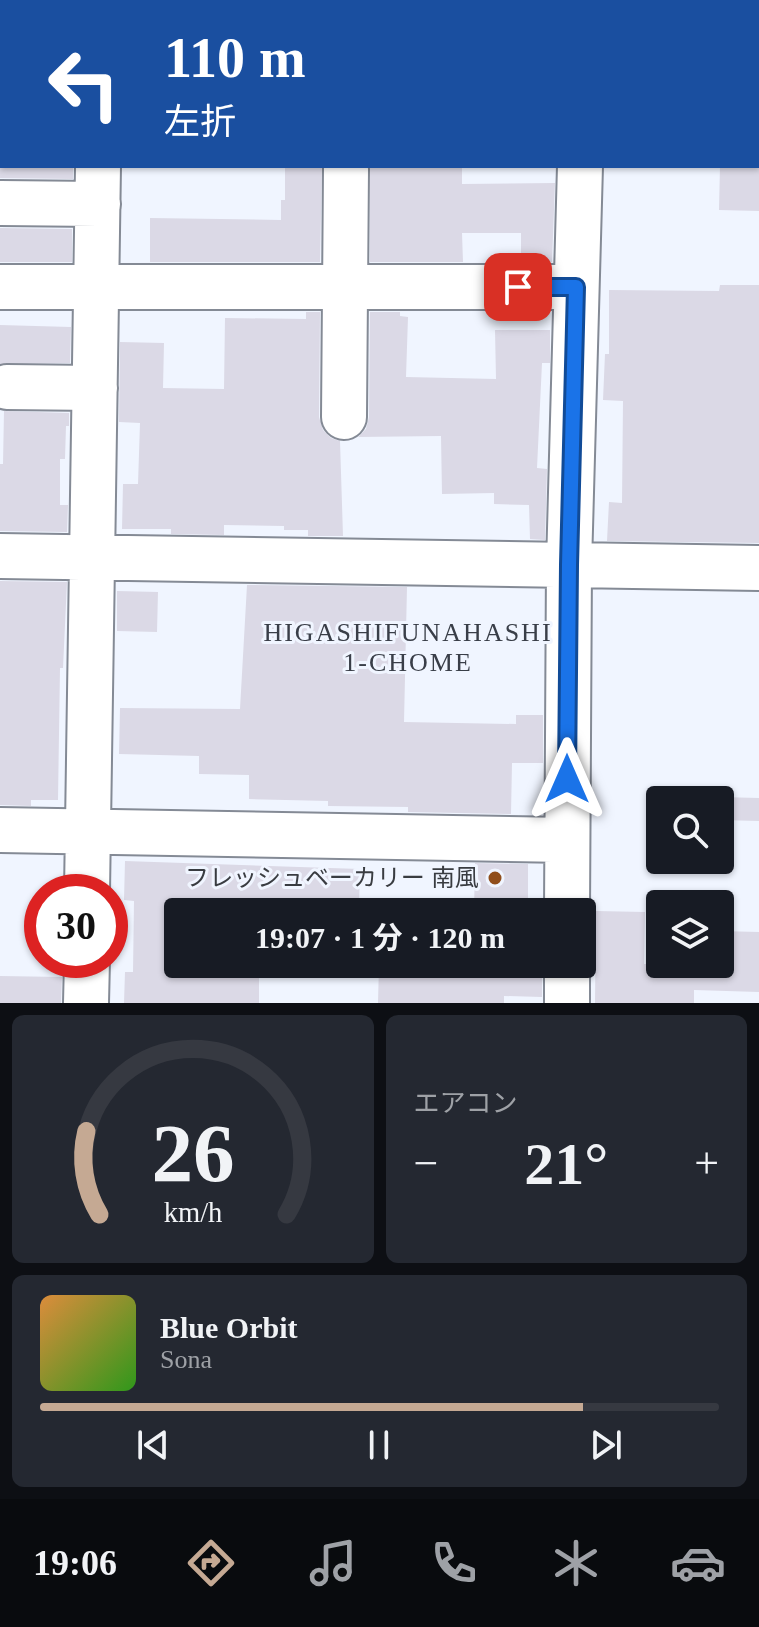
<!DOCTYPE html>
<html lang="ja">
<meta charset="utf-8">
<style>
body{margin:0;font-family:"Times New Roman","Noto Sans JP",serif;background:#242831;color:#f1f3f6;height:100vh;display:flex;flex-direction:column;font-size:30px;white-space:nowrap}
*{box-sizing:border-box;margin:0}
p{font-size:26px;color:#9ea1a6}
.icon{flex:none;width:44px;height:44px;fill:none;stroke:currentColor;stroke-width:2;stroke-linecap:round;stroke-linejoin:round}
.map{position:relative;height:1003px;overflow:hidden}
.drawer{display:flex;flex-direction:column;gap:12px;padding:12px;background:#0d0f14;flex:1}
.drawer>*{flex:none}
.hud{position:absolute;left:0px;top:0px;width:760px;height:168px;box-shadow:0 2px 6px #0004;background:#1a4fa0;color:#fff;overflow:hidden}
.tools{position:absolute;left:646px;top:786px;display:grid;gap:16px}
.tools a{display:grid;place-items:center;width:88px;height:88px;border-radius:8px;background:#171b24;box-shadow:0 2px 6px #0004;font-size:40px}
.speed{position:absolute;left:24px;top:874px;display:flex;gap:16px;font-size:40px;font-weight:700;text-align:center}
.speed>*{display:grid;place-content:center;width:104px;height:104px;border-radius:50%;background:#171b24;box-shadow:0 2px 6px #0004;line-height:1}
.speed .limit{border:12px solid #d22;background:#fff;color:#111}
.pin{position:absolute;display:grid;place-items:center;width:68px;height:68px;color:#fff;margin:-34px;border-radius:16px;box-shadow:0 4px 12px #0006}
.me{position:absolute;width:88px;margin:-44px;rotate:0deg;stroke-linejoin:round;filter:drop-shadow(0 0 6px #0008)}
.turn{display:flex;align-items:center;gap:28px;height:168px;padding:0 32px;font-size:36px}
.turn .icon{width:104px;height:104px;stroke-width:2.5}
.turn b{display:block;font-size:56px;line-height:68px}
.big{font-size:60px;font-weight:700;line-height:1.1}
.drawer .tile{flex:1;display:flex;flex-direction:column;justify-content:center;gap:12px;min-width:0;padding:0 28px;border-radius:12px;background:#242831}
.drawer .dial{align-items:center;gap:0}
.dial svg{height:208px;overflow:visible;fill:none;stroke:#363941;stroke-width:7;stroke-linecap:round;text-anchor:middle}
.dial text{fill:#f1f3f6;stroke:none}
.song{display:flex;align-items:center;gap:24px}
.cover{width:96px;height:96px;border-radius:12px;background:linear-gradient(135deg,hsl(30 70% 55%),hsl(110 70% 35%))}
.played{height:8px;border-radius:4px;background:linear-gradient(90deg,#c5a993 80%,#363941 80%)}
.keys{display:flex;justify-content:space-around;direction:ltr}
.heat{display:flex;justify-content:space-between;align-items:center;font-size:44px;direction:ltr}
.drawer .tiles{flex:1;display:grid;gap:12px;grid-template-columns:1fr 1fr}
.tile:last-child{grid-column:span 2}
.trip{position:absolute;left:164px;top:898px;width:432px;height:80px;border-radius:8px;background:#171b24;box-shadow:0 2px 6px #0004;font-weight:700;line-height:80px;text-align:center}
.dock{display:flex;height:128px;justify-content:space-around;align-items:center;background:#090b0e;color:#9ea1a6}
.dock .icon{width:56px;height:56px}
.dock .current{color:#c5a993}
.dock b{font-size:36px;color:#f1f3f6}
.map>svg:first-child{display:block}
</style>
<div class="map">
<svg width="759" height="1003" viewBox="0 0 759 1003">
<rect width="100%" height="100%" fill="#f0f5ff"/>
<!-- building -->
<path fill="#dbd9e6" d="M0 166H73V179L0 178Z
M285 166H322L320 262H150V218L281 220V200H285Z
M370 166H462V184L555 183 552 262H521V233H462L463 262H370Z
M720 166H759V211L719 210Z
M0 228 72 229V262H0Z
M720 285H759V543L607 541 609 502 622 503 623 401 603 400 605 354H609V290L719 291Z
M306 312H320L319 417 323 430 331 438 340 441 343 536H308V530H284V526L224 525V535L171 534V529H122L123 484H138L140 423 119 422 120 342 164 343 163 388 224 389 225 318 306 319Z
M370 312H400V316L408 317 406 377 496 379 495 330H550V363H542L537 468 547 469 545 540 530 539 529 505 494 504V493L442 494 441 436 358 437 366 429 369 417Z
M0 325 71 327 70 363 0 364Z
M4 411 69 413V426H66L65 459H60V505H68L67 532 0 531V464H3Z
M0 581 67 582 63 668H60L58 800H31V806L0 805Z
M247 585 407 587 404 722 516 724V715H543V763H512L511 814 408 812V807L328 806V801L249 799V775L199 774V756L119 754 120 708 240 709Z
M117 591 158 592 157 632 117 631Z
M720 797 759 798V821L720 820Z
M125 861 360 869 359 906 167 901 165 973 259 974V1003H124L125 972H133L134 901 124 900Z
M475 863 528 864V911L474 910Z
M596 911 645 912 644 964H720V931L759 932V992L694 990V1003H595Z
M379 964H542V997L504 996V1003H378Z
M0 976 62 977 61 1003H0Z"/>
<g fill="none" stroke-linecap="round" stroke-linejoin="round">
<defs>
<path id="minor" d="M115 2V0
M356 2V0
M0 6H2
M758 20H759
M0 203 98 204
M0 287H576
M7 387 95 388
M344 417 346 169
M0 556 759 568
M0 830 567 840
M87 892 98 166
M567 912 569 565 580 166
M86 1003 87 960
M567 1003V964"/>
</defs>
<!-- minor casing -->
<use href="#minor" stroke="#848a95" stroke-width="48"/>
<!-- minor -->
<use href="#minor" stroke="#fff" stroke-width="44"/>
</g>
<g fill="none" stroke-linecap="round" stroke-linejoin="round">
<defs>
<path id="route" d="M518 287H576L569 565 567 779"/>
</defs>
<!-- route casing -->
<use href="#route" stroke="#114b97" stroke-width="20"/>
<!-- route -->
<use href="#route" stroke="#1a73e8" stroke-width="14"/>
</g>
<!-- markers -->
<circle fill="#904e1b" stroke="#f0f5ff" stroke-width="3" cx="495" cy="878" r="8"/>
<g text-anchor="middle" stroke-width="6" stroke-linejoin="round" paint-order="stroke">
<!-- poi labels -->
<g font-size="24" fill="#393c41" stroke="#f0f5ff" text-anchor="end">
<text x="479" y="886">フレッシュベーカリー 南風</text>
</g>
<!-- neighbourhood labels -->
<g font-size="26" letter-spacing="2" fill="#393e48" stroke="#f0f5ff">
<text x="408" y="641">HIGASHIFUNAHASHI<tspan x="408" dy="30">1-CHOME</tspan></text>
</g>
</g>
</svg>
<div class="tools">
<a><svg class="icon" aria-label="search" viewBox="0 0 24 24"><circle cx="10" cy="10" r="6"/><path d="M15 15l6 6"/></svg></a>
<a><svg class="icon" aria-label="layers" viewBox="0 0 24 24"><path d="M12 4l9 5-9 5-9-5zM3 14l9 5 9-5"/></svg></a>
</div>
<div class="speed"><div class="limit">30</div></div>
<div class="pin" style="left:518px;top:287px;background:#d93025"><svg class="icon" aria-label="arrive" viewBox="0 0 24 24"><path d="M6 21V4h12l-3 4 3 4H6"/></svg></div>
<svg class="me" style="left:567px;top:779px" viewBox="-20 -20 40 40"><path d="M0-17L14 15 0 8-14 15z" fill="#1a73e8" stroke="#fff" stroke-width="4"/></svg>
<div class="trip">19:07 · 1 分 · 120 m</div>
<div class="hud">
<div class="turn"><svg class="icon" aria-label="left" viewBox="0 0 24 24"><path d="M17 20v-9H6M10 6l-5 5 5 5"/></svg><div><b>110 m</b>左折</div></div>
</div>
</div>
<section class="drawer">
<div class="tiles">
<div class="tile dial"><svg viewBox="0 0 100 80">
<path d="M14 69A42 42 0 1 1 86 69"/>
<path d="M14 69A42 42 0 0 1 9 37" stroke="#c5a993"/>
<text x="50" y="56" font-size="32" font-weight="700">26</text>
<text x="50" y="72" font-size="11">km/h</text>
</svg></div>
<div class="tile"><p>エアコン</p>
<div class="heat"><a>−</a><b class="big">21°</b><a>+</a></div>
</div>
<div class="tile">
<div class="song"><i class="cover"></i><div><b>Blue Orbit</b><p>Sona</p></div></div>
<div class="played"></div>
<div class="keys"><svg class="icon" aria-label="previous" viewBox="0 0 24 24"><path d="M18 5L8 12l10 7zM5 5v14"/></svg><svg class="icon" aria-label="pause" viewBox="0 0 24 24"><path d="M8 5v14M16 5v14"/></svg><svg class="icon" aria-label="next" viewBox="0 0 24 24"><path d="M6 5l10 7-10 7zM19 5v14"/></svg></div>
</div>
</div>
</section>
<nav class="dock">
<b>19:06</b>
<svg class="icon current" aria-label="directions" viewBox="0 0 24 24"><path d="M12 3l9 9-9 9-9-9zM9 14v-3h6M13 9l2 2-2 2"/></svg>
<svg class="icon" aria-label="music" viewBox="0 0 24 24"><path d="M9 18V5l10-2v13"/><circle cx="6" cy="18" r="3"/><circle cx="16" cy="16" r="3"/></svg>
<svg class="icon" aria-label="phone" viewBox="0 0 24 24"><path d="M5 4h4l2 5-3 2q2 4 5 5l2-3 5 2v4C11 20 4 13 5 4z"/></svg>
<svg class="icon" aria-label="climate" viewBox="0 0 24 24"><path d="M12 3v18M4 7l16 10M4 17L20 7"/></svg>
<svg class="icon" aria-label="car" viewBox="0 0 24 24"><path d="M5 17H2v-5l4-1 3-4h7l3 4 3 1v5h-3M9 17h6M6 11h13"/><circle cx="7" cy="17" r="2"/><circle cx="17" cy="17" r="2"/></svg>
</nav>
